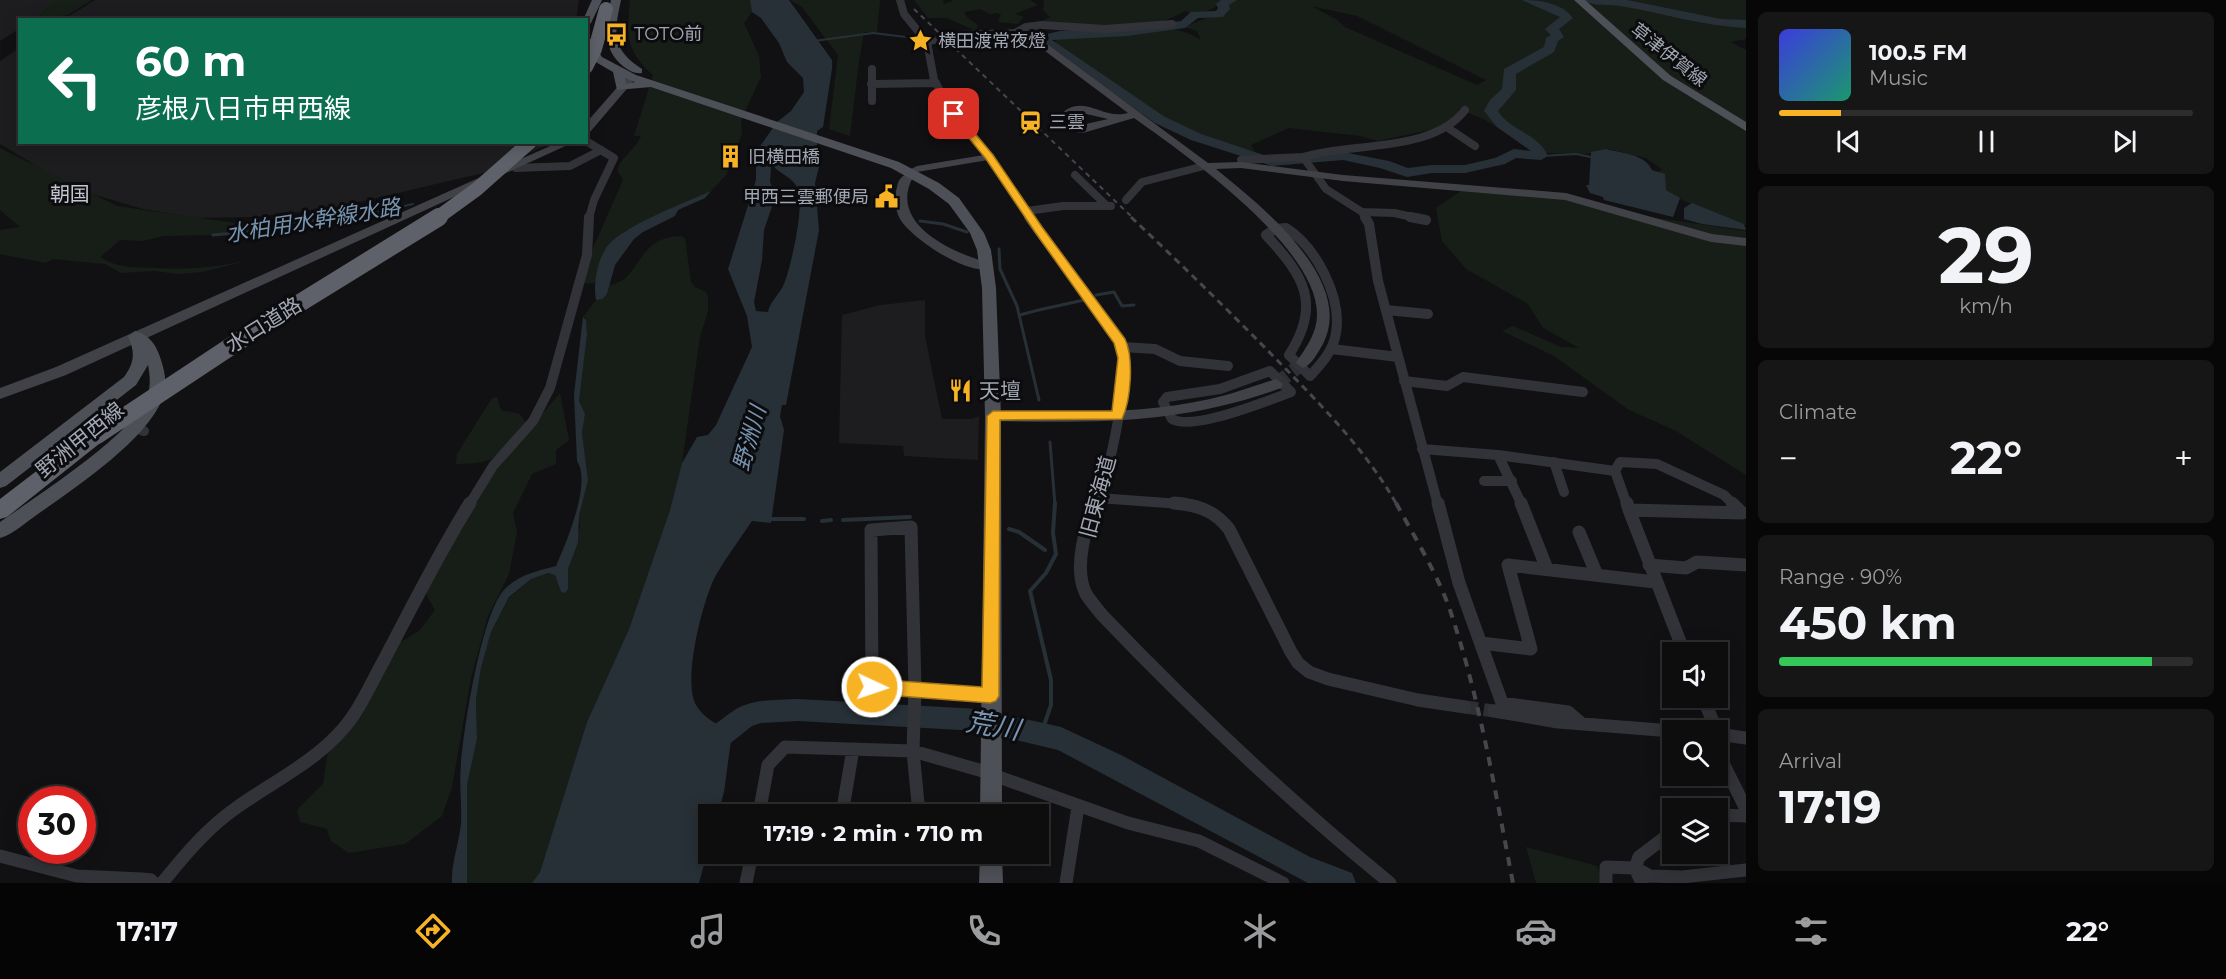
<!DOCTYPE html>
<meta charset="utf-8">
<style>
body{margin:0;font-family:Montserrat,"Noto Sans JP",sans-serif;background:#161617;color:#f1f3f6;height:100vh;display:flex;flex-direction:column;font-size:22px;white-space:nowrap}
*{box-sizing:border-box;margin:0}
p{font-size:20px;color:#9a9c9e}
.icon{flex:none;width:33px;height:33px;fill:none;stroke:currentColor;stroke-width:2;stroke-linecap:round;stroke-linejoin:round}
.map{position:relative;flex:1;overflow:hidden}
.panel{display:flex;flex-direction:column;gap:12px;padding:12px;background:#070708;width:480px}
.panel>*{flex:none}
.hud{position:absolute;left:18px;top:18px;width:570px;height:126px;border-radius:0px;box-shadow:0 3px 15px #0003,0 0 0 2px #2d2d2e;background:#0b6e4f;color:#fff;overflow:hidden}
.fabs{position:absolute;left:1662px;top:642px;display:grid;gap:12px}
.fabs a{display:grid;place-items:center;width:66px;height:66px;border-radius:0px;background:#0d0d0e;box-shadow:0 3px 15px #0003,0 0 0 2px #2d2d2e;font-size:30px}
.speed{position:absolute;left:18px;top:786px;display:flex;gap:12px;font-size:30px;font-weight:700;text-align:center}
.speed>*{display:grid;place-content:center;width:78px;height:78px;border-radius:50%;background:#0d0d0e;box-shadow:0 3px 15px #0003,0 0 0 2px #2d2d2e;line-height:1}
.speed .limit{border:9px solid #d22;background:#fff;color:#111}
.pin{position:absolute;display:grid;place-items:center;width:51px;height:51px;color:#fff;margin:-26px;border-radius:12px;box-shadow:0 3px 9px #0006}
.me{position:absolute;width:66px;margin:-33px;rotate:93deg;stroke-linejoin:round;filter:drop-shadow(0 0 4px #0008)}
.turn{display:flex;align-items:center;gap:21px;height:126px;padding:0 18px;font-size:27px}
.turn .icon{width:78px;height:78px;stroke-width:2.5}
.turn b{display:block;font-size:42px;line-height:51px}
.big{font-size:45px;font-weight:700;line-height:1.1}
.panel .tile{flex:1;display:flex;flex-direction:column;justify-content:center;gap:9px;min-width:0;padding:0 21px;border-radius:9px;background:#161617}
.panel .dial{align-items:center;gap:0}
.dial b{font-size:78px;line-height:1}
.song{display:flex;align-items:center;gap:18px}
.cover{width:72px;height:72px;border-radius:9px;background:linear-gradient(135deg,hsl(240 70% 55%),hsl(160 70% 35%))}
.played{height:6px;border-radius:3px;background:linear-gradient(90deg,#f8b324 15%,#2d2d2e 15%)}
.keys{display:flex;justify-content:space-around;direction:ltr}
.heat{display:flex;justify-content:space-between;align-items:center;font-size:33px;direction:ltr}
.charge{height:9px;border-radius:4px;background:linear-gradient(90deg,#34c759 90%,#2d2d2e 0)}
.trip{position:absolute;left:698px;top:804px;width:351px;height:60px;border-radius:0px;background:#0d0d0e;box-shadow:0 3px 15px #0003,0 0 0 2px #2d2d2e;font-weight:700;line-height:60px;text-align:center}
.dock{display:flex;height:96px;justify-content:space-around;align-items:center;background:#050506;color:#9a9c9e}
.dock .icon{width:42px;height:42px}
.dock .current{color:#f8b324}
.dock b{font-size:27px;color:#f1f3f6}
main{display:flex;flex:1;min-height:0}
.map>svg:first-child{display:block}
</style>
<main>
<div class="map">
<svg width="1746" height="883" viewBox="0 0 1746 883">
<rect width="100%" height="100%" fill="#111113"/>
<!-- built -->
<path fill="#1d1d20" d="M0 0H65L35 19 20 20 19 29 0 41Z
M95 0H579L576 20 64 19Z
M19 48 20 142 552 143 483 173 338 207 253 217 197 218 143 209 75 189 0 144V61Z
M925 300V336L942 419H972L979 416 978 460 904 456 903 446 839 443 842 315 880 305Z"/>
<!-- green -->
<path fill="#171e18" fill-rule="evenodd" d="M56 0H92L68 15 42 19 41 13Z
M630 0H750L752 12 744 23 759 56 761 77 741 120 742 133 736 152 726 175 711 191 625 231 605 249 595 283 582 284 593 248 623 180 617 170C622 156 635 150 641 136H634L653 75C625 50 627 35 630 0Z
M790 0H880L877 33 864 32 859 61 850 136 829 129 838 55 802 7Z
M914 0H943L944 4 954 0H1030L1038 5 1015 14 1024 17 1018 24 998 22 1001 15 997 13 990 14 980 9 964 12 967 17 978 25 976 31 947 18H928Z
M1044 0H1226C1215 8 1198 18 1185 11 1139 38 1087 28 1036 24L1050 17 1043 10Z
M1234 0H1746V39L1731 42 1746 50V225L1684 201 1648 181 1662 169 1646 158 1608 149 1586 154 1537 153 1485 120 1459 109 1455 120 1438 128 1378 141 1360 136 1289 128 1251 145 1255 151 1216 144 1174 128 1055 44 1056 35C1075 25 1097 34 1116 32 1130 31 1148 23 1162 26 1175 29 1191 33 1201 40L1197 31 1184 27 1209 17 1227 14 1226 8ZM1311 6 1357 16 1486 80 1477 85 1345 27 1336 19Z
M0 148 117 206 235 223 233 230 217 235 163 236 143 241 120 240 100 257C119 269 137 267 158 268 192 270 216 267 250 260L202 272 178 274 154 271 121 273 105 264 53 259 46 263 0 254V230L20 227 0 210Z
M1461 191 1570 200 1609 211 1746 231V475L1676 431 1629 410 1554 356 1502 331 1513 326 1561 347 1579 348 1543 328 1528 304 1466 269 1442 241 1436 208Z
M681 236 685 238 691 282 695 287 706 292 708 296V311L700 337 682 463 670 510 629 629 587 722 540 872 532 883H467V785L477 739 476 699 481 668 491 632 509 598 531 579 548 573 555 575 561 592 568 589V569L580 527 579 516 588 480 582 433 585 414 579 401 587 335 585 317H583L596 300 607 294 609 285C641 282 635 237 681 236Z
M560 393 569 440 556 450V464L532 474 513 513 517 532 509 574 488 616 471 678 452 787 442 816 405 844 349 853 331 841 327 829 300 822 297 810 323 784 328 749 396 645 420 630 435 610 426 594 441 553 496 467Z
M497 397 501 410 520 414 527 425C498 455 500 464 456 464L457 454 492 398Z
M1526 847 1597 866 1604 883H1536Z"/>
<!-- water -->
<path fill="#273037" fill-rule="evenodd" d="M750 0H789L832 60V69L823 127 817 131V149L807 156 816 153 817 154 812 158 821 155 808 161 819 167 815 183 819 230 786 405H782L780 416 784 430 771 523 752 521C740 539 727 556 716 575 703 599 682 680 696 705 703 718 719 725 732 733L724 792 718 814H708V850L699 883H532L540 872 587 722 629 629 670 510 682 463 697 437 708 435 716 425 752 347 747 316 728 269 756 180V152L777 122 791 111 804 92 803 78 787 62 779 43 761 18 752 12ZM773 166C780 174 792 177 797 187 806 201 791 267 784 284 780 294 770 301 768 312L756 311 754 302 762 260 764 230 776 195 770 182 771 167Z
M1606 149C1621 153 1645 154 1652 170L1665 174 1666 190 1680 198 1673 217 1604 200 1603 197 1590 193 1586 185H1589L1591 152Z
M711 191 705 198 678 210 675 216 643 232 634 239 615 265 607 294 602 299 596 300C593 285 597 263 605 250 616 228 687 202 711 191Z
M1692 203 1744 224 1746 230 1702 224 1684 219V208Z
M583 317 586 320 587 335 579 401 585 414 582 433 588 480 579 516 578 542 568 569V589L565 593 561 592 555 575 548 573 531 579 509 597 491 632 481 668 476 699 477 739 467 785V883H452C451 864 459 843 461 824 462 804 459 784 461 764 464 726 481 618 503 591 517 575 537 571 556 566 566 543 592 483 577 461L574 394Z"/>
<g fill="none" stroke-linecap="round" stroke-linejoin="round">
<!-- stream-far2 -->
<path stroke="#273037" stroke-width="2" d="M950 32 973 31
M1014 37 1042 39
M814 41 873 33 923 39
M1541 156 1576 154 1591 157
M335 218 365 215 413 204"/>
<!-- stream-far1 -->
<path stroke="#273037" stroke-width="3" d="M920 221 943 224 967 232
M213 235 245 232 285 223 350 217
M999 249 1000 269 1017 306 1039 400
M1096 295 1114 292 1122 306 1134 305
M1020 315C1042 308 1065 305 1087 299
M1050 442 1055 505"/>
<!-- stream -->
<path stroke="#273037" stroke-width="4" d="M770 519H804
M843 520 910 517
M822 521 831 520
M1009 529 1019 532 1045 550
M1041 734 1051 705V680L1030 591 1046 573 1056 554 1053 533 1055 503"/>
<!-- river -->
<path fill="#273037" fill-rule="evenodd" d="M1221 0H1237L1229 5 1230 9 1223 17 1198 18 1185 28 1127 36 1052 40 1165 117 1201 134 1273 158 1304 157 1343 152 1389 161 1408 168 1432 165H1465L1495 158 1514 149 1531 151 1497 127 1484 111 1490 100 1502 89 1504 69 1544 47 1546 38 1551 35 1545 29 1560 17 1522 0C1540 0 1562 3 1573 18L1559 29 1564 37 1558 41 1554 52 1516 74V90L1498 111C1510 131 1538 133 1548 156L1541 160 1516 158 1505 164 1465 173H1432L1407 177 1380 168 1343 160 1272 166 1191 140 1155 123 1036 39 1038 36 1060 31 1127 28 1181 21 1191 12 1216 11 1218 8 1216 4Z
M1584 0H1627L1721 19 1746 20V28C1703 26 1663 13 1620 6 1609 4 1592 7 1584 0Z
M798 699 979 709 1061 727 1121 755 1310 857 1352 873 1356 883H1308L1058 750 979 731 798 721 761 723 752 726 728 745 704 756 695 752 692 744 695 736C711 729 722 718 736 709 754 699 777 700 798 699Z"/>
<!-- street-tunnel -->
<path stroke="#2e2f33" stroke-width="13" stroke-dasharray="13 6" stroke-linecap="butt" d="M1465 707 1494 711"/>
<!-- secondary-tunnel -->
<path stroke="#2e2f33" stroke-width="14" stroke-dasharray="14 7" stroke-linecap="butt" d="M1276 384 1303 363"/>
<!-- street-far2 -->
<path stroke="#323338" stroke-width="8" d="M900 0 904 14 927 42 934 80 948 105 990 157 1030 218
M927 42 952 35 1015 33 1026 27 1042 25 1105 29 1172 24
M872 69V101
M871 84 936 83
M1448 128 1475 146
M586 141 614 158 594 200 589 218
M1241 160 1303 157
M516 168 570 166 601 150
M1075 175 1107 206
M1126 200 1142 182 1204 166
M1027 211 1063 206H1111
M1362 212 1394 213 1417 218
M1366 218 1362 212 1326 189 1303 157C1352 142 1432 153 1465 110"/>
<!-- street-far1 -->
<path stroke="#323338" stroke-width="10" d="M1029 217 1121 342C1130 379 1111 469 1095 505
M1365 217 1369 224 1378 281 1438 505
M1410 217 1426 220
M1286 228C1316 247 1342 297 1336 333 1333 351 1322 363 1310 376L1289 355C1322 304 1304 276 1266 235L1275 229Z
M1386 310 1428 314
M1122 347 1155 349 1180 361 1228 366
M1332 349 1398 357
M1270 371 1291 392C1268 401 1192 431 1172 419L1163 402 1167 397 1220 389Z
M1404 381 1447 386 1463 377 1583 392
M89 412 144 431
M1422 449 1498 455 1615 471
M1498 455 1522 505
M1554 462 1564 492
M1484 481H1512
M1098 498 1195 505
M469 505 493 466 533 421 550 388 587 255 589 217
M1627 505 1615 471 1620 462 1657 464 1724 495 1734 505"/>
<!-- street -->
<path stroke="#323338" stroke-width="13" d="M1096 503C1085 527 1074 567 1085 592 1089 600 1097 608 1102 615 1193 710 1288 800 1390 883
M1174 503C1197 505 1214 510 1229 529L1291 652 1298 663 1309 672 1328 679 1418 700 1465 707
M1438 503 1459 583 1502 703 1568 712 1582 724
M1521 503 1547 569
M1627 503 1629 510
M1629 510 1742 513 1732 503
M1629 510 1684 652
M911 527 915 689 872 687 871 530Z
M1579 532 1597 575
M1649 565 1686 568 1697 562 1746 565
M1481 643 1531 649 1508 565 1655 582
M915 689 990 696
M915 689 913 751 919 814
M1703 698 1714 724 1713 730
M1494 711 1558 722 1672 731
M1718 734 1746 738
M1718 753 1746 809
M759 814 768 765 785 747 913 751 979 770 1128 823 1199 841 1283 883
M842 814 853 749
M1718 815 1746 816
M0 856 77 876 142 879 151 880 154 883
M162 883C184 856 207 828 236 808 271 783 313 763 342 730 360 710 371 683 384 660 412 607 438 554 470 503
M746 883 752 854
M1066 883 1078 807
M1606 883V867L1635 868 1650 876 1682 877 1746 870
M1642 883 1635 868 1639 857 1672 832"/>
<!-- secondary -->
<path fill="#404248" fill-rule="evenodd" d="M961 32 981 39H1024L1047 44 1208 163 1241 162 1343 175 1566 193 1712 234 1746 238V246L1711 242 1565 200 1343 181 1241 168 1216 169C1259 204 1356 280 1323 344 1318 352 1312 365 1303 368L1296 363C1306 347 1317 334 1317 314 1317 247 1185 154 1134 118L1083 133 1070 131 1058 117C1082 90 1102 121 1128 113L1041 48C1013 40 985 49 958 37V33ZM1078 112 1108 119 1077 126 1069 117Z
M628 75 637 77 590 132 586 133V123Z
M559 142H574L66 375 0 399V388L56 367Z
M990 154 994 155V159L917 172 911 169 917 166Z
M907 174 913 177C887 225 955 254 990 263L992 266 990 269C967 275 912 239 900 219 895 210 894 197 897 187 898 181 901 176 907 174Z
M1276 379 1283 384 1281 388C1183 424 1096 423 993 421L988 420 986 416 988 412 993 411C1065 412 1139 415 1210 399 1233 394 1254 386 1276 379Z"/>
<!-- primary -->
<path fill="#4e5057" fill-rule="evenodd" d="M592 0H602L591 23 586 26V20H583Z
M611 0H621C614 33 611 49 642 69V73C635 74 630 71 624 67 601 49 606 25 611 0Z
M1574 0H1585L1671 76 1746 122V131L1663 80Z
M586 37 590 38 602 57 636 75 899 162 939 183 959 198 984 233 991 250 996 288 1001 416 1002 814H980L985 416 982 288 977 250 970 233 949 204 929 189 891 168 651 87 617 90 613 72 594 61 586 52ZM625 78 635 82 626 84Z
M135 331C150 335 157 346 161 360 165 372 168 387 162 400 145 441 75 488 38 514 26 522 14 534 0 538V522C34 498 134 434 147 397 151 387 150 375 148 365L136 385 6 486 0 488V472L124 377C135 362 135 352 128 336Z
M980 854H1002L1003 883H979Z"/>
<!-- highway -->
<path fill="#5e6169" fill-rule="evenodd" d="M97 428 104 430 107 435 104 440 7 517 0 519V499L90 430Z"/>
<!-- rail-far2 -->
<path stroke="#45474d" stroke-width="2" stroke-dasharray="5 4.5" stroke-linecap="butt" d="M914 9 1133 218"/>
<!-- rail-far1 -->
<path stroke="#45474d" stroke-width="3" stroke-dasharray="7 5" stroke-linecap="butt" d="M1131 217C1181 264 1230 312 1278 361 1321 405 1366 450 1397 505"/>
<!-- rail -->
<path stroke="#45474d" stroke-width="4" stroke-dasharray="9 8" stroke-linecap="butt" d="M1396 503C1415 538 1437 573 1450 610 1480 699 1495 791 1513 883"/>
<!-- highway-bridge-far1 -->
<path stroke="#5e6169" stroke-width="14" d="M586 67 595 49 606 9
M437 218 477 189 530 142"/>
<!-- highway-bridge -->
<path stroke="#5e6169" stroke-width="18" d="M97 435 248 335 439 217"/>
</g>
<!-- route -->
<path fill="#f8b324" stroke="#a17417" stroke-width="1.5" d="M951 112H957L993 155 1042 227 1125 339C1134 358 1131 400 1122 419L1000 420 999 696 996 701 990 703 872 694 866 692 863 687 866 681 872 679 982 687 987 416 993 411H1112L1118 358 1114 343 1035 232 986 159 951 116Z"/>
<!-- icons -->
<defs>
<symbol id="bus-bare" viewBox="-9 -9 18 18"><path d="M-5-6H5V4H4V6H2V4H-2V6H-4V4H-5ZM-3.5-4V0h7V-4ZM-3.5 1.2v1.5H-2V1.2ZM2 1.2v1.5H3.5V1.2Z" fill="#f8b324" stroke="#0c0c0e" stroke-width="2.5" paint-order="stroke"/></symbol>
<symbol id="sight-bare" viewBox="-9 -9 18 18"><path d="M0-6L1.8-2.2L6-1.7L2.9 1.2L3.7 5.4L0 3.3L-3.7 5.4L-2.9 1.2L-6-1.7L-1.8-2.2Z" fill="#f8b324" stroke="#0c0c0e" stroke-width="2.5" paint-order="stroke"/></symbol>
<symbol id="station-bare" viewBox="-9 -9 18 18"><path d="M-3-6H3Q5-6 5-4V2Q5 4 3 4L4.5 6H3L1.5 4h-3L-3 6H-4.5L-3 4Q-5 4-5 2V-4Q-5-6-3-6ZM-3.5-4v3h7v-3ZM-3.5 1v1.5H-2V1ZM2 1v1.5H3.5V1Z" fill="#f8b324" stroke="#0c0c0e" stroke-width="2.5" paint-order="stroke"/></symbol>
<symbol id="building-bare" viewBox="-9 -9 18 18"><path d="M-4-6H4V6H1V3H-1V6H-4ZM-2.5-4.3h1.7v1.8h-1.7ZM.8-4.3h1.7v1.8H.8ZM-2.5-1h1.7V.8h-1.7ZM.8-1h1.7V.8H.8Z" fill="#f8b324" stroke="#0c0c0e" stroke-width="2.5" paint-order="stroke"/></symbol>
<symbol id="civic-bare" viewBox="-9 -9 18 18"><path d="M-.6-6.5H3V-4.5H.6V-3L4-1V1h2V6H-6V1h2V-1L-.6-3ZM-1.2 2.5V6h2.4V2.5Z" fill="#f8b324" stroke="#0c0c0e" stroke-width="2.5" paint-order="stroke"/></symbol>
<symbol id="restaurant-bare" viewBox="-9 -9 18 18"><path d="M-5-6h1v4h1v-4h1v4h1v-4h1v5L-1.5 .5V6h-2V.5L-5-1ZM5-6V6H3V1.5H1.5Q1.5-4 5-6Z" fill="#f8b324" stroke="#0c0c0e" stroke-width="2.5" paint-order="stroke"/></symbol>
</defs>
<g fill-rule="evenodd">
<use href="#bus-bare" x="600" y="18" width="33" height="33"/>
<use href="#sight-bare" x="904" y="24" width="33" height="33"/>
<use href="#station-bare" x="1014" y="106" width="33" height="33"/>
<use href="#building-bare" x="714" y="140" width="33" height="33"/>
<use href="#civic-bare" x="870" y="180" width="33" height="33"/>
<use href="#restaurant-bare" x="944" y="374" width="33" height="33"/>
</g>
<g text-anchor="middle" stroke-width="6" stroke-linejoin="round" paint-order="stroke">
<!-- far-poi labels -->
<g font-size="18" fill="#a2a7b4" stroke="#0c0c0e" text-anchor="start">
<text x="634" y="40">TOTO前</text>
<text x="938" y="47">横田渡常夜燈</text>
<text x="1049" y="128">三雲</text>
<text x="748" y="163">旧横田橋</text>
<text x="869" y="203" text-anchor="end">甲西三雲郵便局</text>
</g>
<!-- far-street labels -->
<g font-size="18" fill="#a2a7b4" stroke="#0c0c0e">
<text transform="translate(1669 55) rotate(38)" y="6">草津伊賀線</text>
</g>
<!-- far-quarter labels -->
<g font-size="20" fill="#c3c6d0" stroke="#0c0c0e">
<text x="70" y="201">朝国</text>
</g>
<!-- street labels -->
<g font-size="21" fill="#a2a7b4" stroke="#0c0c0e">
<text transform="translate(264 325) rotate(-32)" y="7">水口道路</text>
<text transform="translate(80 440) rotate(-39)" y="7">野洲甲西線</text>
<text transform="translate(1098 497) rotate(-75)" y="7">旧東海道</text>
</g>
<!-- poi labels -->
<g font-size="21" fill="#a2a7b4" stroke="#0c0c0e" text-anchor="start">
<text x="979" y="398">天壇</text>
</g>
<!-- water labels -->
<g font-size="22" font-style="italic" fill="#7795b1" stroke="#0c0c0e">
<text transform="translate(313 220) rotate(-9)" y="8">水柏用水幹線水路</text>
<text transform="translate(749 438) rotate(-74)" y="8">野洲川</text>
</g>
<!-- near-water labels -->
<g font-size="27" font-style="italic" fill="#7795b1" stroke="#0c0c0e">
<text transform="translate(993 726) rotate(10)" y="9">荒川</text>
</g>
</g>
</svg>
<div class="fabs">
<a><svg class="icon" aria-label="sound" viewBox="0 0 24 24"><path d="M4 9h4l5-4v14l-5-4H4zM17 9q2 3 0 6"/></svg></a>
<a><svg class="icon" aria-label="search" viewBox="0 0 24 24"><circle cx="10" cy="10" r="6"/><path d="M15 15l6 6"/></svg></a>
<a><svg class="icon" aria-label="layers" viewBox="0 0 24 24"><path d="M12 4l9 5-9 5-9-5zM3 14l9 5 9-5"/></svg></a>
</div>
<div class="speed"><div class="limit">30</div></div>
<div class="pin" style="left:954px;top:114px;background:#d93025"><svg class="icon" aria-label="arrive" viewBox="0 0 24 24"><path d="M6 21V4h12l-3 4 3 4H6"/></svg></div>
<svg class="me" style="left:872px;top:687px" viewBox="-20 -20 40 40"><circle r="17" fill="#f8b324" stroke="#fff" stroke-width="3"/><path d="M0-11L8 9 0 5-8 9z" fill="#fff"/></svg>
<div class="trip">17:19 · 2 min · 710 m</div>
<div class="hud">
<div class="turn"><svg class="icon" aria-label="left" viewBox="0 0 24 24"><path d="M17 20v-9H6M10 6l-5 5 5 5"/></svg><div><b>60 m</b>彦根八日市甲西線</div></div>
</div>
</div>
<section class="panel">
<div class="tile">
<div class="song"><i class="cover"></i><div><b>100.5 FM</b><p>Music</p></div></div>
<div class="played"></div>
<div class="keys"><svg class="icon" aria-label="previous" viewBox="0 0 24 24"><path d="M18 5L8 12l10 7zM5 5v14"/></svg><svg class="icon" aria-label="pause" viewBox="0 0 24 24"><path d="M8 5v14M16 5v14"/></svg><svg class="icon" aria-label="next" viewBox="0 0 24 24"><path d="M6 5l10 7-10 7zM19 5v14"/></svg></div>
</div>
<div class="tile dial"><b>29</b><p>km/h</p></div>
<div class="tile"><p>Climate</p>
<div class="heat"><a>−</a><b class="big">22°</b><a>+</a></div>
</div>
<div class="tile"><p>Range · 90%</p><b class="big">450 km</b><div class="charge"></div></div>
<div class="tile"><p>Arrival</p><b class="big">17:19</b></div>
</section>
</main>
<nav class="dock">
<b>17:17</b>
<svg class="icon current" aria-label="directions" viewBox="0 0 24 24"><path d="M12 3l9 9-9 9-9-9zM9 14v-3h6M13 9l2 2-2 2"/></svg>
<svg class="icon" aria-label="music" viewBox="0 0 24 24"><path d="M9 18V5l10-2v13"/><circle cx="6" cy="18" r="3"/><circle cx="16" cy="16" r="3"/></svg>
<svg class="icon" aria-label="phone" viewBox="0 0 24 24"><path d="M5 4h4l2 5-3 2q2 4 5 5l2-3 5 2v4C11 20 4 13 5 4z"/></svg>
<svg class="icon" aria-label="climate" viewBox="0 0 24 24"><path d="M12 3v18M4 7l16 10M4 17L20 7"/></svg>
<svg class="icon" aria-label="car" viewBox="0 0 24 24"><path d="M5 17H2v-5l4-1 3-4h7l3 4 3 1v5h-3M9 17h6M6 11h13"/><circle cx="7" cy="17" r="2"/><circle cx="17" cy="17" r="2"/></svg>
<svg class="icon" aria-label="filters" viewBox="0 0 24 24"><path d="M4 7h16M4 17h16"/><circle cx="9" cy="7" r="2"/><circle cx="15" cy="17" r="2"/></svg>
<b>22°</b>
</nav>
